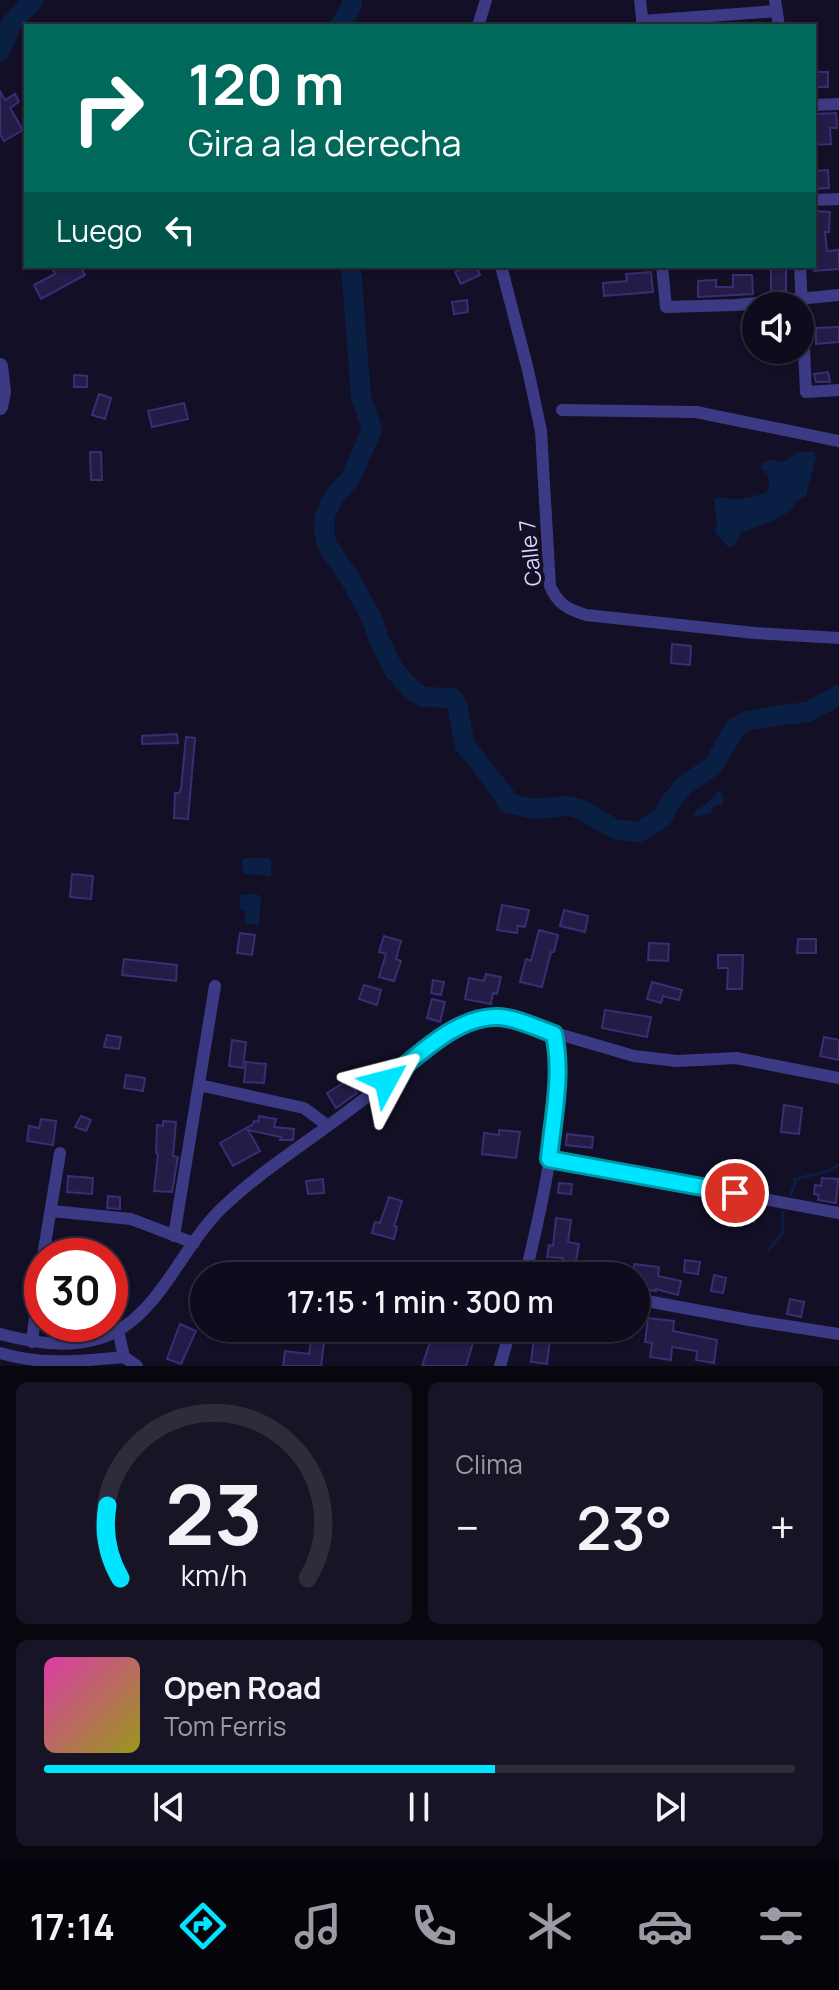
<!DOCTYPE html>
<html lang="es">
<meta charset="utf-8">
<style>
body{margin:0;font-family:Manrope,sans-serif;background:#171425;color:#f1f3f6;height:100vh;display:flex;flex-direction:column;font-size:30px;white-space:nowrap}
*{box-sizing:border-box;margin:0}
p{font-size:26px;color:#9b9ba3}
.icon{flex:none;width:44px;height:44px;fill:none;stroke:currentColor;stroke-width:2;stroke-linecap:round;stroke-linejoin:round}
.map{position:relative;height:1366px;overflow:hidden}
.details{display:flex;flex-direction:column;gap:16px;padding:16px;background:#08060f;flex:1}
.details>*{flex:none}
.hud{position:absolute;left:24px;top:24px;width:792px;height:244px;border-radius:0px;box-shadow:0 2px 6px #0004,0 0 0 2px #2e2b3b;background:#00695c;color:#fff;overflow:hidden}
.buttons{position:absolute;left:742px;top:292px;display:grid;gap:16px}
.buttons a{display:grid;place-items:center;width:72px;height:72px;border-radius:50%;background:#0e0b1c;box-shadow:0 2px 6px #0004,0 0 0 2px #2e2b3b;font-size:40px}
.speed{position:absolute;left:24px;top:1238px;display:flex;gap:16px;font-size:40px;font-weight:700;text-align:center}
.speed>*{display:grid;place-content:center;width:104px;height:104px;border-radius:50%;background:#0e0b1c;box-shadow:0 2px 6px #0004,0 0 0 2px #2e2b3b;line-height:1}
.speed .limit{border:12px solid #d22;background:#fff;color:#111}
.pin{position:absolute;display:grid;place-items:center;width:68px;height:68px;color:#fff;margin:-34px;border:4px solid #fff;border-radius:50%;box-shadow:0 2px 8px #0007}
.me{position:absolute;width:88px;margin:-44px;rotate:52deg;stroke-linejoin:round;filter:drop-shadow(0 0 6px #0008)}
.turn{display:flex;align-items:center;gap:28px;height:168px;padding:0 32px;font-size:36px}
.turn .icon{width:104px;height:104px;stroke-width:2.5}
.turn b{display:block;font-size:56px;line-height:68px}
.then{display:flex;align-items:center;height:76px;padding:0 32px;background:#0003;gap:16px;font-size:30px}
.big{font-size:60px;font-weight:600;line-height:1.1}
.details .card{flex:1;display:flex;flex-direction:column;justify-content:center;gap:12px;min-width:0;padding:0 28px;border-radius:12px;background:#171425}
.details .dial{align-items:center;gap:0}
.dial svg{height:208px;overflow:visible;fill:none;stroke:#2e2b3b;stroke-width:7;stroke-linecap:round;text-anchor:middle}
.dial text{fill:#f1f3f6;stroke:none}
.song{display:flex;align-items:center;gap:24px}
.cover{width:96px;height:96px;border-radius:12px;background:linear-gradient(135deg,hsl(320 70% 55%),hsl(60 70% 35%))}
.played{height:8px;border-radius:4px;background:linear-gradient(90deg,#00e5ff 60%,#2e2b3b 60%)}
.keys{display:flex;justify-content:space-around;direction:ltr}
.heat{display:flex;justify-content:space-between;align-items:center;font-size:44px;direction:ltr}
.details .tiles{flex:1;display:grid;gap:16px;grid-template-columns:1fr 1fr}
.card:last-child{grid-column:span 2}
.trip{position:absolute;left:190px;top:1262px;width:460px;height:80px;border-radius:40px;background:#0e0b1c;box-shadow:0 2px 6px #0004,0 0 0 2px #2e2b3b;font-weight:600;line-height:80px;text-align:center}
.dock{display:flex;height:128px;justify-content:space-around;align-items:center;background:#06040b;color:#9b9ba3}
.dock .icon{width:56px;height:56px}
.dock .active{color:#00e5ff}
.dock b{font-size:36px;color:#f1f3f6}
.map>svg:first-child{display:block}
</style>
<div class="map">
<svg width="839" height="1366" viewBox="0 0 839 1366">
<rect width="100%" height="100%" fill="#130f26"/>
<!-- water -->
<path fill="#0a1f44" d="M797 452H814L816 457 806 496 795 502 792 510 769 523 742 532 734 546 728 547 715 532 717 525 714 499 720 497 737 500 766 493C772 485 770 473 761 469L762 463 770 460 784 462Z
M718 791H721L724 800 722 805 713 807 711 813 694 817 693 813 706 804Z
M245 858H269L271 861V876L243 874 242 860Z
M257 894 261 898 259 925 245 924V911L240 908V895Z"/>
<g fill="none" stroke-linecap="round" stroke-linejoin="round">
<!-- stream -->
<path stroke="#0a1f44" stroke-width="3" d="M791 1195 796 1179 828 1171 839 1165
M768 1251 783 1232V1212"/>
<!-- river -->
<path stroke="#0a1f44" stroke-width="20" d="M340 26 352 5V0
M0 51 12 23 33 0
M351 266 361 397 372 430 350 479 334 496 325 516 324 531 327 545 351 580 372 619 378 637 394 670 413 691 424 697 453 698 457 705 465 745 505 796 507 803 534 809 568 806 580 809 615 829 639 832 662 818 671 801 685 785 713 766 735 728 747 721 768 717 808 712 839 695"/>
</g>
<!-- building -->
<path fill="#241b47" stroke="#3b2d73" stroke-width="2" d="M814 72H828V87H814Z
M0 91 5 100 15 94 19 102 10 108 23 130 4 141 0 134Z
M836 113 837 128H830L831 144 814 145V114Z
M828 170 829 188 814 189V171Z
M814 211 830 212 829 232H825L827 251 839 250V269L814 271Z
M51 266H80L85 275 41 299 34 285 55 274Z
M468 266H476L480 275 461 284 455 272Z
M771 266H786V291H771Z
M651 272 653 292 604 296 603 283 627 281 626 274Z
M733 275H752L753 294 698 297V281L716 280V287H733Z
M467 300 468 312 454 314 452 302Z
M839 327V342L816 344V328Z
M828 372 830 382H816L814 374Z
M74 375 87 376V387H74Z
M99 394 111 398 105 419 92 415Z
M184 403 188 419 152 427 148 411Z
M90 452H101L102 480H91Z
M672 644 691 646 690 665 671 663Z
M177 734 178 743 142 744V736Z
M186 737 195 738 188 819 174 818 175 793H179L181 789Z
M72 874 93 876 91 899 70 897Z
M502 905 529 910 525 927 518 926 517 933 497 930Z
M564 910 588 916 585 932 560 926Z
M539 930 558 935 554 952H551L542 987 520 982 526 959 531 961Z
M240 933 255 935 252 955 237 953Z
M384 936 401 941 396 959 401 961 394 981 379 977 386 954 379 952Z
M798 939H816V953H797Z
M649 943 669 944 668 961 648 960Z
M718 955H743L742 989H727L728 968H718Z
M124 959 177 965 176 981 122 975Z
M486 974 501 977 497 994 493 993 491 1004 465 999 469 978 484 981Z
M433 980 444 982 441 995 431 993Z
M652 982 682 990 679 1000 663 996 661 1003 647 999Z
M364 985 381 990 377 1005 359 999Z
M432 999 445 1002 440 1022 427 1018Z
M605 1010 651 1017 647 1037 602 1028Z
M107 1035 121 1037 119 1049 104 1047Z
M824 1037 839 1040V1060L820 1056Z
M232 1040 246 1042 243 1068 229 1066Z
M246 1062 266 1064 264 1083 244 1082Z
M126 1075 145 1078 143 1091 124 1088Z
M348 1080 357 1093 336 1108 327 1093Z
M784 1105 802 1108 799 1134 781 1132Z
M81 1116 91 1120 86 1131 75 1127Z
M259 1116 276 1119 274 1127 294 1129 293 1140H280L281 1137 248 1130 260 1151 233 1166 220 1143 253 1124 254 1121 258 1122Z
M41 1119 56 1121 53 1145 27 1141 29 1126 39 1128Z
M163 1121 176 1122 173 1156 178 1157 172 1192 154 1191 158 1154 156 1153 157 1125 163 1126Z
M499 1130 520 1132 516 1158 482 1154 484 1133 499 1135Z
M567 1134 593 1137 592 1148 566 1145Z
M68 1176 93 1178 92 1194 67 1192Z
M822 1178 838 1179 836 1203 818 1200 819 1195 814 1194 815 1185 821 1186Z
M323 1179 324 1193 308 1194 306 1181Z
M559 1183 572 1184 571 1194 558 1193Z
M108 1196 120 1197V1209L107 1208Z
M389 1197 402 1201 394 1226 397 1227 394 1239 372 1233 375 1222 380 1223Z
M745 1206 756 1208 754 1222 742 1220Z
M725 1209 743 1213 741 1226 722 1222Z
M556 1218 571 1220 568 1242 579 1244 574 1272 561 1269 563 1258 547 1257 549 1245 553 1246Z
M685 1260 700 1262 698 1274 684 1272Z
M459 1264 490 1274 489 1276H455Z
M634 1264 659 1267 658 1276 681 1281 678 1295 656 1289V1291L636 1288V1276H633Z
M714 1275 726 1278 723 1293 711 1291Z
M790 1299 804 1302 801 1317 787 1314Z
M648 1318 674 1321 673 1331 717 1340 714 1363 696 1360 697 1351 672 1347 671 1360 650 1357 652 1343 645 1342Z
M180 1324 196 1331 181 1364 167 1359Z
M313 1328H326L321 1366H283L285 1351 309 1354Z
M434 1331 473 1343 466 1366H422Z
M534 1337 550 1339 547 1364 531 1362Z"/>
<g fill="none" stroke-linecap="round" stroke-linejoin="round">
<!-- minor -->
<path stroke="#3d3a85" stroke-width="12" d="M640 0 643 26
M775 0 779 26
M642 21 777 11
M478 26 486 0
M814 105 839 104
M814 200 839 199
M501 266 528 370 541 431 550 586C558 604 567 609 586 615L755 633 839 638
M662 266 666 307 736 305 839 295
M800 266 806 392 839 390
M562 410 696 412 839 441
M199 1085 304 1108 328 1126
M549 1159 839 1213
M52 1211 131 1219 194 1243
M174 1236 215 986
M43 1256 60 1153
M525 1276C541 1211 567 1098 554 1034
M636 1299 749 1320 839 1334
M118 1330 124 1357 137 1366
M0 1334C39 1344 81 1351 119 1330 162 1305 185 1244 221 1209 256 1175 297 1149 336 1120 376 1091 413 1060 452 1031L474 1020 500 1017 634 1056 677 1061 736 1058 839 1078
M32 1342 42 1260
M0 1353C44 1366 79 1361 124 1357
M500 1366 511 1328"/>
<!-- tertiary -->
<path stroke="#3d3a85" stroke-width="16" d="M0 366 3 392 0 407"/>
</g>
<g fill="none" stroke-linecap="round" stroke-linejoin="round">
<defs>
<path id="route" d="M386 1081C418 1056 457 1015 499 1017 517 1018 537 1028 554 1034 563 1074 553 1118 549 1159L735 1193"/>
</defs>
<!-- route casing -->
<use href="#route" stroke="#0095a6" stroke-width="20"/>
<!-- route -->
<use href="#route" stroke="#00e5ff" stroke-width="14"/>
</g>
<g text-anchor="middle" stroke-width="8" stroke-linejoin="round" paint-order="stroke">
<!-- street labels -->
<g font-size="22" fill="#d9d4ff" stroke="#130f26">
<text transform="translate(530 553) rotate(-96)" y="8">Calle 7</text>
</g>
</g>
</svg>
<div class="buttons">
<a><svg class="icon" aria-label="sound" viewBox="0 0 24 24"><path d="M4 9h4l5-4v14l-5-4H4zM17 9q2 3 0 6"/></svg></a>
</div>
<div class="speed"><div class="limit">30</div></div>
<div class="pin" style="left:735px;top:1193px;background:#d93025"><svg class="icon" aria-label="arrive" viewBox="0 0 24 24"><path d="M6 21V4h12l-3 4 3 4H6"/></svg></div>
<svg class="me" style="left:386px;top:1081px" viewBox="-20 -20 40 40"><path d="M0-17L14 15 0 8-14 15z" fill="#00e5ff" stroke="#fff" stroke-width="4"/></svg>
<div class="trip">17:15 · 1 min · 300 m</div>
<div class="hud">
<div class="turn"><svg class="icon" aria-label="right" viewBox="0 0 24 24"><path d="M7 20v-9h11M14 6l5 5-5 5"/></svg><div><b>120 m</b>Gira a la derecha</div></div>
<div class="then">Luego<svg class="icon" aria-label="left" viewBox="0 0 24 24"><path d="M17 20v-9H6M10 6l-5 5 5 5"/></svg></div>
</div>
</div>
<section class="details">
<div class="tiles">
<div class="card dial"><svg viewBox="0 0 100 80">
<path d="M14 69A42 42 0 1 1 86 69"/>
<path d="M14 69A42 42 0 0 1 9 41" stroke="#00e5ff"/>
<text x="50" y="56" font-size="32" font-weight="700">23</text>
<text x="50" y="72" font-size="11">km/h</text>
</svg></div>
<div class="card"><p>Clima</p>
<div class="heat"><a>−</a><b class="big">23°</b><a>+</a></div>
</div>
<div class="card">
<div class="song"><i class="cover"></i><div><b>Open Road</b><p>Tom Ferris</p></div></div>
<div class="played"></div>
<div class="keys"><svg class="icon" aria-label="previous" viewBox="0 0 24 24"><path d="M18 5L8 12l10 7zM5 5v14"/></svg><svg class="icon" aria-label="pause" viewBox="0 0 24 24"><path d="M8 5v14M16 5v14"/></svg><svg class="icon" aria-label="next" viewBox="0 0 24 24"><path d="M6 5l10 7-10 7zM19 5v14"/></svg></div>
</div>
</div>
</section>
<nav class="dock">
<b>17:14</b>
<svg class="icon active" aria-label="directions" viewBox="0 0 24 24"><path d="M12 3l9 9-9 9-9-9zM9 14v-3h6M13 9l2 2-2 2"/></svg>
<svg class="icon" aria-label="music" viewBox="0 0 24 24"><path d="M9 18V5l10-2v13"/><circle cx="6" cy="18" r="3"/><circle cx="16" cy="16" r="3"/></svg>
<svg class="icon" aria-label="phone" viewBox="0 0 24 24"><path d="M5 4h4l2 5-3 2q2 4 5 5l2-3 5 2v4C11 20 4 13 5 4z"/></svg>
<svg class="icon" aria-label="climate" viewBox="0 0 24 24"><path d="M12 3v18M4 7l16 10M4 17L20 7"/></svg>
<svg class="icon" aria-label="car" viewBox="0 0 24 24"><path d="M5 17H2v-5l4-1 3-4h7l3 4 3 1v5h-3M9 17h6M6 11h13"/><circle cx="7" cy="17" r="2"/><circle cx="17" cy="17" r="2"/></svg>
<svg class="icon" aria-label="filters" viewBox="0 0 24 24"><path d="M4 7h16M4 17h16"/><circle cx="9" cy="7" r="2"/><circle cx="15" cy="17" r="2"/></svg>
</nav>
